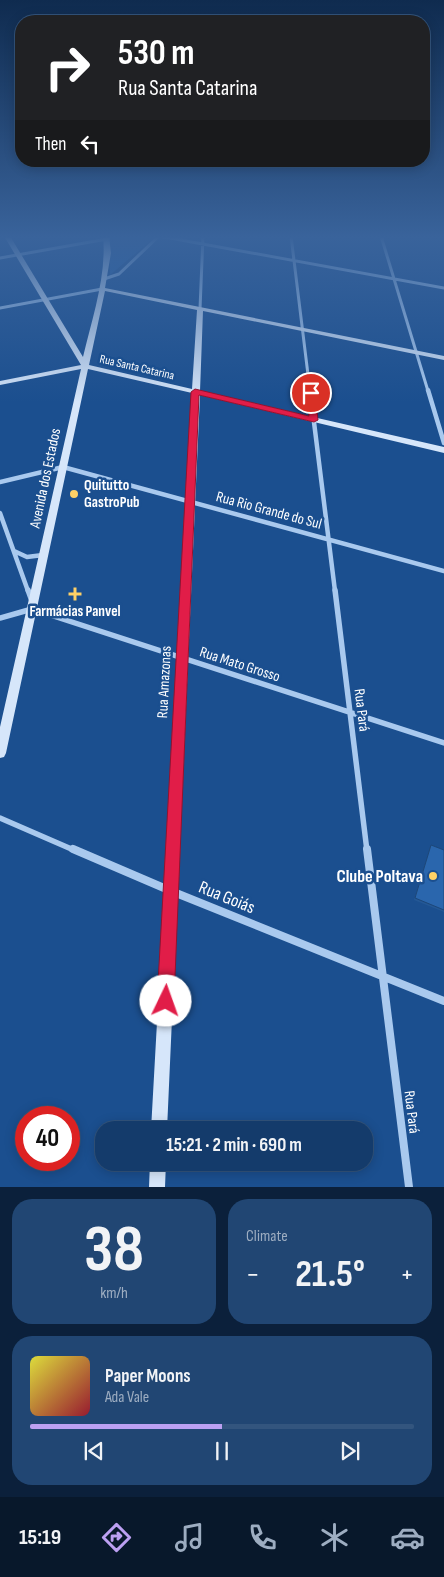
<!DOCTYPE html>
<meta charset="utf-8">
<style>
body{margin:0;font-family:"Sofia Sans Condensed",sans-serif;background:#214673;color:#f1f3f6;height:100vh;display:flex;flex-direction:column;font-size:19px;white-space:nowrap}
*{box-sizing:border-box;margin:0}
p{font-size:16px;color:#9dadc1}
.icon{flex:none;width:28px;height:28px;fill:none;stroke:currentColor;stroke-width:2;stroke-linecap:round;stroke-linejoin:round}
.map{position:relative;height:1187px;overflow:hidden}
.drawer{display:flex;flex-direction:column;gap:12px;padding:12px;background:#0b203b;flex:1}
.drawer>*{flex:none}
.hud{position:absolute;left:15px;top:15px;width:415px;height:152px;border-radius:20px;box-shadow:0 2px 12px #0003,0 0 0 1px #33557e;background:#202124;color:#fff;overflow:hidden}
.speed{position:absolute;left:15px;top:1106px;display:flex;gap:10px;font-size:25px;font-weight:700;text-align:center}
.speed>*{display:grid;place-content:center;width:65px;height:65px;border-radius:50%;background:#143b6b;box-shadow:0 2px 12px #0003,0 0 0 1px #33557e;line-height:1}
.speed .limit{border:8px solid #d22;background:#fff;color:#111}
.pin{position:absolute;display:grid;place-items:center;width:42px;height:42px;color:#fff;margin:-21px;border:2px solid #fff;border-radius:50%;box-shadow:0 1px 5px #0007}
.me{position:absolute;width:55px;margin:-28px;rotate:3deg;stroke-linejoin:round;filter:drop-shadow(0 0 4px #0008)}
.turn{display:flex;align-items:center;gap:18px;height:105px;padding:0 20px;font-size:22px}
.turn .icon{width:65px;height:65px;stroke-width:2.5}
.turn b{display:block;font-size:35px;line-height:42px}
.then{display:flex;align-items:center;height:48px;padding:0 20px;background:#0003;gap:10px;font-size:19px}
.big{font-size:38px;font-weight:700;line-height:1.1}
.drawer .tile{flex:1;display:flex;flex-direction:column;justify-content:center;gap:8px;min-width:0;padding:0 18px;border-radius:20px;background:#214673}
.drawer .dial{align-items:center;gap:0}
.dial b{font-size:65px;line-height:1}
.song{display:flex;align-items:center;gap:15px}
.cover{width:60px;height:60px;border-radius:8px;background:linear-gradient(135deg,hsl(60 70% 55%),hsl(350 70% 35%))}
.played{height:5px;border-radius:2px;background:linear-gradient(90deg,#bca0f2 50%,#33557e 50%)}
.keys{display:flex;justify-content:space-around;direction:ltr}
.heat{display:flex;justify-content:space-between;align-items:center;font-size:28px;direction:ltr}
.drawer .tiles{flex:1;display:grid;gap:12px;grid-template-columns:1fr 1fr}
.tile:last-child{grid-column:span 2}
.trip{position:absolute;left:95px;top:1121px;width:278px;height:50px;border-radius:20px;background:#143b6b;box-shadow:0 2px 12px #0003,0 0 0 1px #33557e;font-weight:700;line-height:50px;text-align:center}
.tabs{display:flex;height:80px;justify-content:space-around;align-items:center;background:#08182b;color:#9dadc1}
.tabs .icon{width:35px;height:35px}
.tabs .current{color:#bca0f2}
.tabs b{font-size:22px;color:#f1f3f6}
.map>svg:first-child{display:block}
</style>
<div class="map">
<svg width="444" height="1187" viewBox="0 0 444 1187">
<rect width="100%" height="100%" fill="#1b4f8f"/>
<!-- green -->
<path fill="#2461a8" d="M109 236H156L110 275Z"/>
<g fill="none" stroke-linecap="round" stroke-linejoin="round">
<!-- street-far3 -->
<path stroke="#a9c9ee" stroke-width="3" d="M291 236 310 391
M381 236 428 391
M0 258 107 239
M104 279 119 274 159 236 444 288
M0 308 102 289
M200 309 203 236"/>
<!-- street-far2 -->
<path stroke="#a9c9ee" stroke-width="4.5" d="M310 390 335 591
M428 390 444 443
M0 482 63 467 444 571
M0 513 28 591
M14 551 27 557 43 555"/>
<!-- street-far1 -->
<path stroke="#a9c9ee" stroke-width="5.5" d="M28 590 32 601
M335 590 367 851
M0 618 32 609 444 743
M0 818 76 851"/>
<!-- street -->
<path stroke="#a9c9ee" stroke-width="8" d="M73 849 171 891 444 1001
M367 849 409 1187"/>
<!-- secondary -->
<path fill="#d6e6fa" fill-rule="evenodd" d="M4 236H10L83 357C92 319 107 275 103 236H109L111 253 105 288 444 356V360L203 311 200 391 444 447V453L200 395 167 1130H151L192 393 88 369 6 753 4 757 0 758V727L81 369 0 385V381L81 365ZM105 291 197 310 192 389 89 365Z
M150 1162H166L165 1187H149Z"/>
</g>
<!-- wall -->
<path fill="#245895" d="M431 845 444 850V912L414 900Z"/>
<!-- building -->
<path fill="#2a66ad" stroke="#1d4779" d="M431 845 444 850V910L415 898Z"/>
<!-- sky -->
<linearGradient id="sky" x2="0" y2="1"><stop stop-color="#0f2b4f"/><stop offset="0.59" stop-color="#39639b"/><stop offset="1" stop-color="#39639b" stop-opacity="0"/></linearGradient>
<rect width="444" height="402" fill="url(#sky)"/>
<!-- route -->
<path fill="#e11d48" stroke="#92132f" d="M195 389 309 416 306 393 311 390 315 393 318 420 314 422 199 395 174 1001 172 1007 166 1010 160 1007 157 1001 191 392Z"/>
<!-- markers -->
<g fill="#ffd166" stroke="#1b4f8f" stroke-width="2">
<circle cx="74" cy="494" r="5"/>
<path d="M72.5 586.5h5v5h5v5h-5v5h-5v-5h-5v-5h5z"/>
<circle cx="433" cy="876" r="5"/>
</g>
<g text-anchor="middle" stroke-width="5" stroke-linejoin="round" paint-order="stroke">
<!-- far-street labels -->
<g font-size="12" fill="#fff" stroke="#1b4f8f">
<text transform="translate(137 367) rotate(13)" y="4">Rua Santa Catarina</text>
</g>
<!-- street labels -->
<g font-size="15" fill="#fff" stroke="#1b4f8f">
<text transform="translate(45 478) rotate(-78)" y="5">Avenida dos Estados</text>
<text transform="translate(269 510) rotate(15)" y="5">Rua Rio Grande do Sul</text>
<text transform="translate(240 664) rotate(18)" y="5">Rua Mato Grosso</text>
<text transform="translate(164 682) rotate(-87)" y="5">Rua Amazonas</text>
<text transform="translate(362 710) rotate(83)" y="5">Rua Pará</text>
<text transform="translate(412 1112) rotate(83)" y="5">Rua Pará</text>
</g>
<!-- poi labels -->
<g font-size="15" font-weight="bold" fill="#fff" stroke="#1b4f8f" text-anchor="start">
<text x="84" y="490">Quitutto<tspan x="84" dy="17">GastroPub</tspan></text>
<text x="75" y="616" text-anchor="middle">Farmácias Panvel</text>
</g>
<!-- near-poi labels -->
<g font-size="18" font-weight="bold" fill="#fff" stroke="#1b4f8f" text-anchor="end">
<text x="423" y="882">Clube Poltava</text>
</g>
<!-- near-street labels -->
<g font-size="18" fill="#fff" stroke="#1b4f8f">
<text transform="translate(227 897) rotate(22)" y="6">Rua Goiás</text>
</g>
</g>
</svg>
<div class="speed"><div class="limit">40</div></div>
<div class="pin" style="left:311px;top:393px;background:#d93025"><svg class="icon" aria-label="arrive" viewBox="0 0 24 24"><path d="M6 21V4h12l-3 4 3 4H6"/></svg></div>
<svg class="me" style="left:166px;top:1001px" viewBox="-20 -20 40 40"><circle r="19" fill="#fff"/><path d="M0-13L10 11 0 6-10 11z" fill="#e11d48"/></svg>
<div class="trip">15:21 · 2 min · 690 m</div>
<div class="hud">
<div class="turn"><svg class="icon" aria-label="right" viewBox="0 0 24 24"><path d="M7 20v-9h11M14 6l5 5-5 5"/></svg><div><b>530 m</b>Rua Santa Catarina</div></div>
<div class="then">Then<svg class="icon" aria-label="left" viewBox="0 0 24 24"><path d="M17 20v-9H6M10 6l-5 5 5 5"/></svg></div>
</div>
</div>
<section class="drawer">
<div class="tiles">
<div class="tile dial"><b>38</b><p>km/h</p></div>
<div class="tile"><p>Climate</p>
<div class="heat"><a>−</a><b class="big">21.5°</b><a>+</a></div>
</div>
<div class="tile">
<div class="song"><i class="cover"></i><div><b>Paper Moons</b><p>Ada Vale</p></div></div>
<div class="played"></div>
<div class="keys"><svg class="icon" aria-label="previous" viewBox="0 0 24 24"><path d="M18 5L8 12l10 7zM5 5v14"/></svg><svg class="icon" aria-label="pause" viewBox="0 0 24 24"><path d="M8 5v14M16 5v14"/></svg><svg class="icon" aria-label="next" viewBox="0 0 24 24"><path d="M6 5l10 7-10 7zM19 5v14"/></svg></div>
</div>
</div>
</section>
<nav class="tabs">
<b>15:19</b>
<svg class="icon current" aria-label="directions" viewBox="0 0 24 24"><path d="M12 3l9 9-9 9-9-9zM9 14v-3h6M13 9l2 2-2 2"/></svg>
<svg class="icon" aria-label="music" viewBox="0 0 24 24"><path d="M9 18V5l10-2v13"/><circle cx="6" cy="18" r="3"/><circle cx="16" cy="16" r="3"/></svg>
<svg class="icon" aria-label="phone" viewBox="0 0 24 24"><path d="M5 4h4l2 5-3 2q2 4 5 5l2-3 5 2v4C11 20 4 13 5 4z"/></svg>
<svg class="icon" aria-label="climate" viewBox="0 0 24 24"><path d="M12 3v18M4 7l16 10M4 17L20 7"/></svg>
<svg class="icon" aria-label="car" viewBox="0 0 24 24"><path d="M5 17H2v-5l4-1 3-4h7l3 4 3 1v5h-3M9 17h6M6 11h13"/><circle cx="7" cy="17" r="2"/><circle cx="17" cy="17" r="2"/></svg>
</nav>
